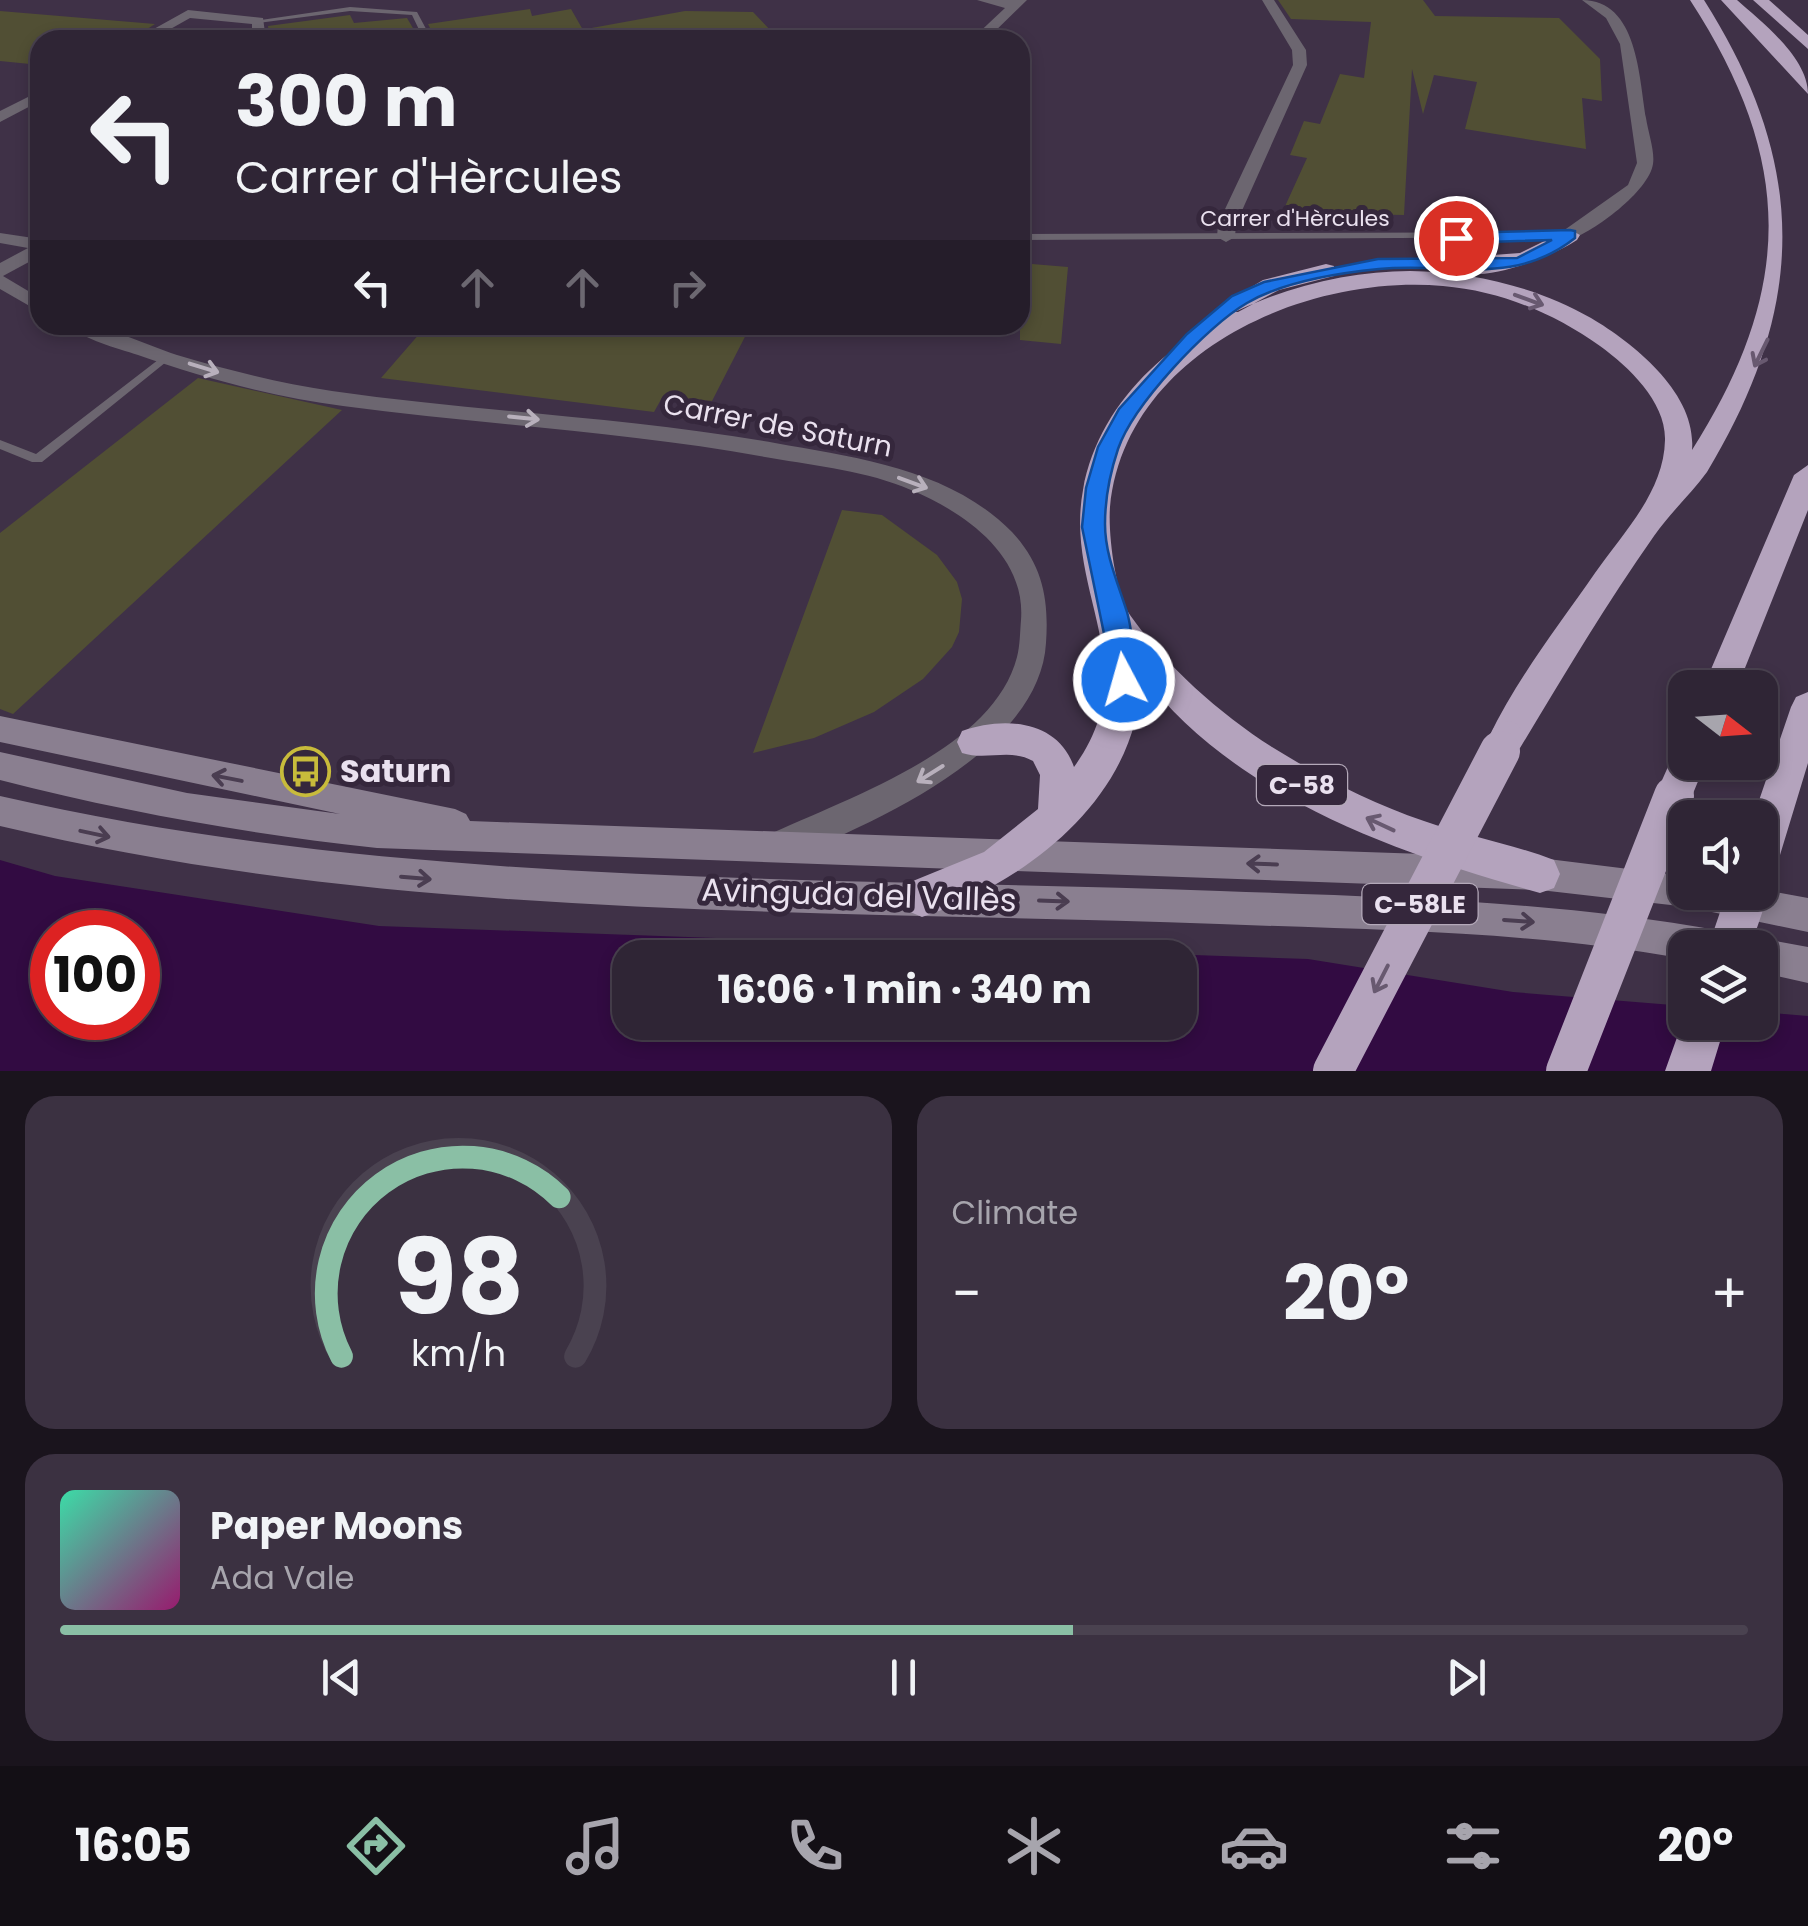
<!DOCTYPE html>
<meta charset="utf-8">
<style>
body{margin:0;font-family:Poppins,sans-serif;background:#3b3141;color:#f1f3f6;height:100vh;display:flex;flex-direction:column;font-size:38px;white-space:nowrap}
*{box-sizing:border-box;margin:0}
p{font-size:32px;color:#a7a5ad}
.icon{flex:none;width:55px;height:55px;fill:none;stroke:currentColor;stroke-width:2;stroke-linecap:round;stroke-linejoin:round}
.map{position:relative;height:1071px;overflow:hidden}
.side{display:flex;flex-direction:column;gap:25px;padding:25px;background:#1a141d;flex:1}
.side>*{flex:none}
.top-card{position:absolute;left:30px;top:30px;width:1000px;height:305px;border-radius:30px;box-shadow:0 5px 15px #0003,0 0 0 2px #4a4250;background:#2f2535;color:#f1f3f6;overflow:hidden}
.needle{width:65px;rotate:107deg}
.buttons{position:absolute;left:1668px;top:670px;display:grid;gap:20px}
.buttons a{display:grid;place-items:center;width:110px;height:110px;border-radius:20px;background:#2f2535;box-shadow:0 5px 15px #0003,0 0 0 2px #4a4250;font-size:50px}
.speed{position:absolute;left:30px;top:910px;display:flex;gap:20px;font-size:50px;font-weight:700;text-align:center}
.speed>*{display:grid;place-content:center;width:130px;height:130px;border-radius:50%;background:#2f2535;box-shadow:0 5px 15px #0003,0 0 0 2px #4a4250;line-height:1}
.speed .limit{border:15px solid #d22;background:#fff;color:#111}
.pin{position:absolute;display:grid;place-items:center;width:85px;height:85px;color:#fff;margin:-42px;border:5px solid #fff;border-radius:50%;box-shadow:0 2px 10px #0007}
.me{position:absolute;width:110px;margin:-55px;rotate:354deg;stroke-linejoin:round;filter:drop-shadow(0 0 8px #0008)}
.turn{display:flex;align-items:center;gap:35px;height:210px;padding:0 40px;font-size:45px}
.turn .icon{width:130px;height:130px;stroke-width:2.5}
.turn b{display:block;font-size:70px;line-height:85px}
.lanes{display:flex;align-items:center;height:95px;padding:0 40px;background:#0003;justify-content:center;gap:50px;direction:ltr}
.lanes .off{opacity:.35}
.big{font-size:75px;font-weight:700;line-height:1.1}
.side .widget{flex:1;display:flex;flex-direction:column;justify-content:center;gap:15px;min-width:0;padding:0 35px;border-radius:30px;background:#3b3141}
.side .dial{align-items:center;gap:0}
.dial svg{height:260px;overflow:visible;fill:none;stroke:#4a4250;stroke-width:7;stroke-linecap:round;text-anchor:middle}
.dial text{fill:#f1f3f6;stroke:none}
.song{display:flex;align-items:center;gap:30px}
.cover{width:120px;height:120px;border-radius:15px;background:linear-gradient(135deg,hsl(160 70% 55%),hsl(320 70% 35%))}
.played{height:10px;border-radius:5px;background:linear-gradient(90deg,#8abfa5 60%,#4a4250 60%)}
.keys{display:flex;justify-content:space-around;direction:ltr}
.heat{display:flex;justify-content:space-between;align-items:center;font-size:55px;direction:ltr}
.side .tiles{flex:1;display:grid;gap:25px;grid-template-columns:1fr 1fr}
.widget:last-child{grid-column:span 2}
.trip{position:absolute;left:612px;top:940px;width:585px;height:100px;border-radius:30px;background:#2f2535;box-shadow:0 5px 15px #0003,0 0 0 2px #4a4250;font-weight:700;line-height:100px;text-align:center}
.menu{display:flex;height:160px;justify-content:space-around;align-items:center;background:#130f15;color:#a7a5ad}
.menu .icon{width:70px;height:70px}
.menu .active{color:#8abfa5}
.menu b{font-size:45px;color:#f1f3f6}
.map>svg:first-child{display:block}
</style>
<div class="map">
<svg width="1808" height="1071" viewBox="0 0 1808 1071">
<rect width="100%" height="100%" fill="#3f3147"/>
<!-- water -->
<path fill="#320b42" fill-rule="evenodd" d="M0 860 55 876 379 926 1308 959 1513 992 1685 1006V1022H1760V1012L1808 1016V1071H0ZM52 932H138V1018H52ZM630 958H1180V1022H630Z"/>
<!-- building -->
<path fill="#514f34" d="M1278 0H1423L1435 16 1559 18 1600 59 1602 101 1582 98 1586 149 1465 129 1477 82 1434 75 1423 114 1412 69 1404 215 1282 213 1307 158 1290 155 1304 121 1320 124 1340 74 1364 78 1371 22 1291 19Z
M530 9 532 16 571 9 587 37 586 29 685 11 753 12 776 36 750 40H436L428 24Z
M0 11 155 24 130 40H40V65L0 61Z
M350 15 354 23 407 18 420 40H270L268 26Z
M1020 263 1068 267 1061 344 1020 340Z
M427 325 696 328 751 325 712 401 663 396 654 412 381 378Z
M198 378 342 410 13 714 0 709V533Z
M842 510 882 515 937 555 957 582 962 599 959 632 952 647 923 679 874 712 814 738 753 753Z"/>
<g fill="none" stroke-linecap="round" stroke-linejoin="round">
<!-- lane -->
<path fill="#6c6670" fill-rule="evenodd" d="M350 7 417 12 432 40H424L412 15 350 11 258 23 254 21Z
M1569 232 1572 233V237L1020 240V234Z
M167 353 173 356 171 358 42 462H32L0 449V440L36 454Z"/>
<!-- street -->
<path fill="#6c6670" fill-rule="evenodd" d="M977 0H1027L986 40H971L1005 8Z
M1262 0H1274L1306 50 1307 65 1236 224 1235 237 1226 242 1217 237 1218 224 1293 65 1292 50Z
M1582 0C1638 0 1639 78 1646 118 1648 132 1655 151 1653 164 1649 191 1594 232 1569 240L1563 239V231L1628 185 1637 163 1620 44 1606 18Z
M188 10 263 18 266 40H252V24L190 18 151 40H134Z
M40 91V101L0 122V111Z
M0 233 40 239V256L3 276 40 298V312L0 289V263L28 248 0 243Z
M69 325C108 325 141 343 177 355 228 370 279 383 332 391 479 412 628 417 775 443 858 458 950 469 1012 532 1043 565 1049 600 1046 643 1040 753 865 828 777 862L766 858 761 847 766 836C844 799 993 751 1017 657 1020 646 1020 632 1021 620 1026 555 964 512 911 490 867 471 818 466 771 458 629 432 486 425 343 406 273 397 204 378 138 355 117 348 84 340 69 325Z"/>
<!-- secondary -->
<path fill="#8a7f90" fill-rule="evenodd" d="M0 716 455 809 466 814 470 821 1540 858 1685 876V892H1760V889L1808 898V932L1688 907 1540 890 377 848C249 834 124 812 0 780V752L187 793 340 814 0 742Z
M0 796C399 888 813 876 1220 891 1389 897 1556 901 1722 931L1734 936 1739 948H1685V959C1532 931 1374 930 1219 924 813 909 397 921 0 826Z
M1760 938 1808 947V983L1760 972V948H1746Z"/>
<!-- highway -->
<path fill="#b4a3bd" fill-rule="evenodd" d="M1690 0H1704C1808 164 1808 305 1707 472 1691 494 1670 513 1654 536 1606 604 1563 677 1520 748L1507 753 1494 748 1489 737C1516 680 1559 625 1595 573 1623 533 1664 492 1665 440 1666 402 1629 367 1600 346 1553 313 1501 291 1443 286 1304 274 1125 353 1110 507 1108 534 1115 592 1130 615 1165 665 1220 714 1272 747 1320 777 1371 803 1424 821 1467 836 1512 844 1554 860L1560 874 1554 888 1540 893C1396 853 1236 798 1141 674 1141 796 1026 883 922 917L908 911 902 897 908 883 984 852 1038 809 1040 775 1033 761C1010 748 986 761 962 753L957 742 962 731C1004 716 1058 720 1074 767 1147 667 1064 593 1083 490 1109 348 1278 271 1410 271 1473 272 1537 287 1591 318 1635 344 1697 394 1692 450 1795 288 1794 160 1690 0Z
M1721 0H1737C1763 23 1808 58 1808 94Z
M1753 0H1769L1808 35V49Z
M1569 229 1580 235 1577 240C1550 258 1468 291 1441 265L1452 258 1520 253Z
M1326 264 1334 266V276L1279 290 1238 312H1222L1218 307 1263 280Z
M1808 465V510L1737 688H1703L1794 475Z
M1808 692V763L1780 855 1774 868 1760 874V818H1753L1791 707 1796 697Z
M1685 747V762H1706L1687 808 1674 813 1661 808 1655 796 1675 751Z
M1685 1015V1022H1726L1711 1071H1665Z"/>
<!-- highway-bridge-far1 -->
<path stroke="#b4a3bd" stroke-width="32" d="M1498 754 1507 737"/>
<!-- highway-bridge -->
<path stroke="#b4a3bd" stroke-width="40" d="M1729 948 1748 892
M1333 1071 1500 751
M1566 1071 1674 796"/>
</g>
<!-- one-way arrows -->
<defs><path id="oneway-shaft" d="M-6 0H5M1.5-3L5.5 0L1.5 3" fill="none" stroke-width="1.6" stroke-linecap="round" stroke-linejoin="round" transform="scale(2.5)"/></defs>
<g stroke="#685970">
<use href="#oneway-shaft" transform="translate(1529 300) rotate(20)"/>
<use href="#oneway-shaft" transform="translate(1761 353) rotate(116)"/>
<use href="#oneway-shaft" transform="translate(1380 824) rotate(-155)"/>
<use href="#oneway-shaft" transform="translate(1381 979) rotate(117)"/>
</g>
<g stroke="#b8b0bc">
<use href="#oneway-shaft" transform="translate(204 368) rotate(17)"/>
<use href="#oneway-shaft" transform="translate(524 418) rotate(6)"/>
<use href="#oneway-shaft" transform="translate(913 483) rotate(20)"/>
<use href="#oneway-shaft" transform="translate(930 774) rotate(148)"/>
</g>
<g stroke="#4a3d51">
<use href="#oneway-shaft" transform="translate(227 778) rotate(-169)"/>
<use href="#oneway-shaft" transform="translate(95 834) rotate(12)"/>
<use href="#oneway-shaft" transform="translate(1262 864) rotate(-178)"/>
<use href="#oneway-shaft" transform="translate(416 878) rotate(5)"/>
<use href="#oneway-shaft" transform="translate(1054 901) rotate(2)"/>
<use href="#oneway-shaft" transform="translate(1519 921) rotate(4)"/>
</g>
<!-- route -->
<path fill="#1a73e8" stroke="#114b97" stroke-width="2.5" d="M1570 230 1575 231V238C1513 287 1452 262 1379 269 1338 273 1283 282 1247 303 1207 326 1133 405 1118 449 1110 473 1105 499 1105 524 1105 555 1118 583 1127 612 1133 633 1134 658 1137 680L1124 690 1115 687 1082 527 1086 488 1098 447 1119 409 1187 334 1232 296 1264 282 1378 259 1517 258 1552 240 1456 243 1447 238 1456 233Z"/>
<!-- icons -->
<defs>
<symbol id="bus-ring" viewBox="-11 -11 22 22"><circle r="9.5" fill="#35273c" stroke="#c8bb3b" stroke-width="1.5"/><path d="M-5-6H5V4H4V6H2V4H-2V6H-4V4H-5ZM-3.5-4V0h7V-4ZM-3.5 1.2v1.5H-2V1.2ZM2 1.2v1.5H3.5V1.2Z" fill="#c8bb3b"/></symbol>
</defs>
<g fill-rule="evenodd">
<use href="#bus-ring" x="278" y="744" width="55" height="55"/>
</g>
<g text-anchor="middle" stroke-width="10" stroke-linejoin="round" paint-order="stroke">
<!-- far-street labels -->
<g font-size="22" fill="#eae1ef" stroke="#35273c">
<text x="1295" y="226">Carrer d'Hèrcules</text>
</g>
<!-- shield labels -->
<g fill="#35273c" stroke="#b4a9b9" stroke-width="2.5">
<rect x="1257" y="765" width="90" height="40" rx="8"/>
<rect x="1362.5" y="884" width="115" height="40" rx="8"/>
</g>
<g font-size="25" font-weight="bold" fill="#eae1ef">
<text x="1302" y="794">C-58</text>
<text x="1420" y="913">C-58LE</text>
</g>
<!-- street labels -->
<g font-size="28" fill="#eae1ef" stroke="#35273c">
<text transform="translate(778 425) rotate(11)" y="10">Carrer de Saturn</text>
</g>
<!-- near-poi labels -->
<g font-size="32" font-weight="bold" fill="#eae1ef" stroke="#35273c" text-anchor="start">
<text x="340" y="782">Saturn</text>
</g>
<!-- near-street labels -->
<g font-size="32" fill="#eae1ef" stroke="#35273c">
<text transform="translate(859 895) rotate(2)" y="11">Avinguda del Vallès</text>
</g>
</g>
</svg>
<div class="buttons">
<a><svg class="needle" viewBox="-14 -14 28 28"><path d="M0-13l5 13h-10z" fill="#e53935"/><path d="M0 13l5-13h-10z" fill="#a7a5ad"/></svg></a>
<a><svg class="icon" aria-label="sound" viewBox="0 0 24 24"><path d="M4 9h4l5-4v14l-5-4H4zM17 9q2 3 0 6"/></svg></a>
<a><svg class="icon" aria-label="layers" viewBox="0 0 24 24"><path d="M12 4l9 5-9 5-9-5zM3 14l9 5 9-5"/></svg></a>
</div>
<div class="speed"><div class="limit">100</div></div>
<div class="pin" style="left:1456px;top:238px;background:#d93025"><svg class="icon" aria-label="arrive" viewBox="0 0 24 24"><path d="M6 21V4h12l-3 4 3 4H6"/></svg></div>
<svg class="me" style="left:1124px;top:680px" viewBox="-20 -20 40 40"><circle r="17" fill="#1a73e8" stroke="#fff" stroke-width="3"/><path d="M0-11L8 9 0 5-8 9z" fill="#fff"/></svg>
<div class="trip">16:06 · 1 min · 340 m</div>
<div class="top-card">
<div class="turn"><svg class="icon" aria-label="left" viewBox="0 0 24 24"><path d="M17 20v-9H6M10 6l-5 5 5 5"/></svg><div><b>300 m</b>Carrer d'Hèrcules</div></div>
<div class="lanes"><svg class="icon" aria-label="left" viewBox="0 0 24 24"><path d="M17 20v-9H6M10 6l-5 5 5 5"/></svg><svg class="icon off" aria-label="ahead" viewBox="0 0 24 24"><path d="M12 20V5M6 11l6-6 6 6"/></svg><svg class="icon off" aria-label="ahead" viewBox="0 0 24 24"><path d="M12 20V5M6 11l6-6 6 6"/></svg><svg class="icon off" aria-label="right" viewBox="0 0 24 24"><path d="M7 20v-9h11M14 6l5 5-5 5"/></svg></div>
</div>
</div>
<section class="side">
<div class="tiles">
<div class="widget dial"><svg viewBox="0 0 100 80">
<path d="M14 69A42 42 0 1 1 86 69"/>
<path d="M14 69A42 42 0 0 1 81 20" stroke="#8abfa5"/>
<text x="50" y="56" font-size="32" font-weight="700">98</text>
<text x="50" y="72" font-size="11">km/h</text>
</svg></div>
<div class="widget"><p>Climate</p>
<div class="heat"><a>−</a><b class="big">20°</b><a>+</a></div>
</div>
<div class="widget">
<div class="song"><i class="cover"></i><div><b>Paper Moons</b><p>Ada Vale</p></div></div>
<div class="played"></div>
<div class="keys"><svg class="icon" aria-label="previous" viewBox="0 0 24 24"><path d="M18 5L8 12l10 7zM5 5v14"/></svg><svg class="icon" aria-label="pause" viewBox="0 0 24 24"><path d="M8 5v14M16 5v14"/></svg><svg class="icon" aria-label="next" viewBox="0 0 24 24"><path d="M6 5l10 7-10 7zM19 5v14"/></svg></div>
</div>
</div>
</section>
<nav class="menu">
<b>16:05</b>
<svg class="icon active" aria-label="directions" viewBox="0 0 24 24"><path d="M12 3l9 9-9 9-9-9zM9 14v-3h6M13 9l2 2-2 2"/></svg>
<svg class="icon" aria-label="music" viewBox="0 0 24 24"><path d="M9 18V5l10-2v13"/><circle cx="6" cy="18" r="3"/><circle cx="16" cy="16" r="3"/></svg>
<svg class="icon" aria-label="phone" viewBox="0 0 24 24"><path d="M5 4h4l2 5-3 2q2 4 5 5l2-3 5 2v4C11 20 4 13 5 4z"/></svg>
<svg class="icon" aria-label="climate" viewBox="0 0 24 24"><path d="M12 3v18M4 7l16 10M4 17L20 7"/></svg>
<svg class="icon" aria-label="car" viewBox="0 0 24 24"><path d="M5 17H2v-5l4-1 3-4h7l3 4 3 1v5h-3M9 17h6M6 11h13"/><circle cx="7" cy="17" r="2"/><circle cx="17" cy="17" r="2"/></svg>
<svg class="icon" aria-label="filters" viewBox="0 0 24 24"><path d="M4 7h16M4 17h16"/><circle cx="9" cy="7" r="2"/><circle cx="15" cy="17" r="2"/></svg>
<b>20°</b>
</nav>
